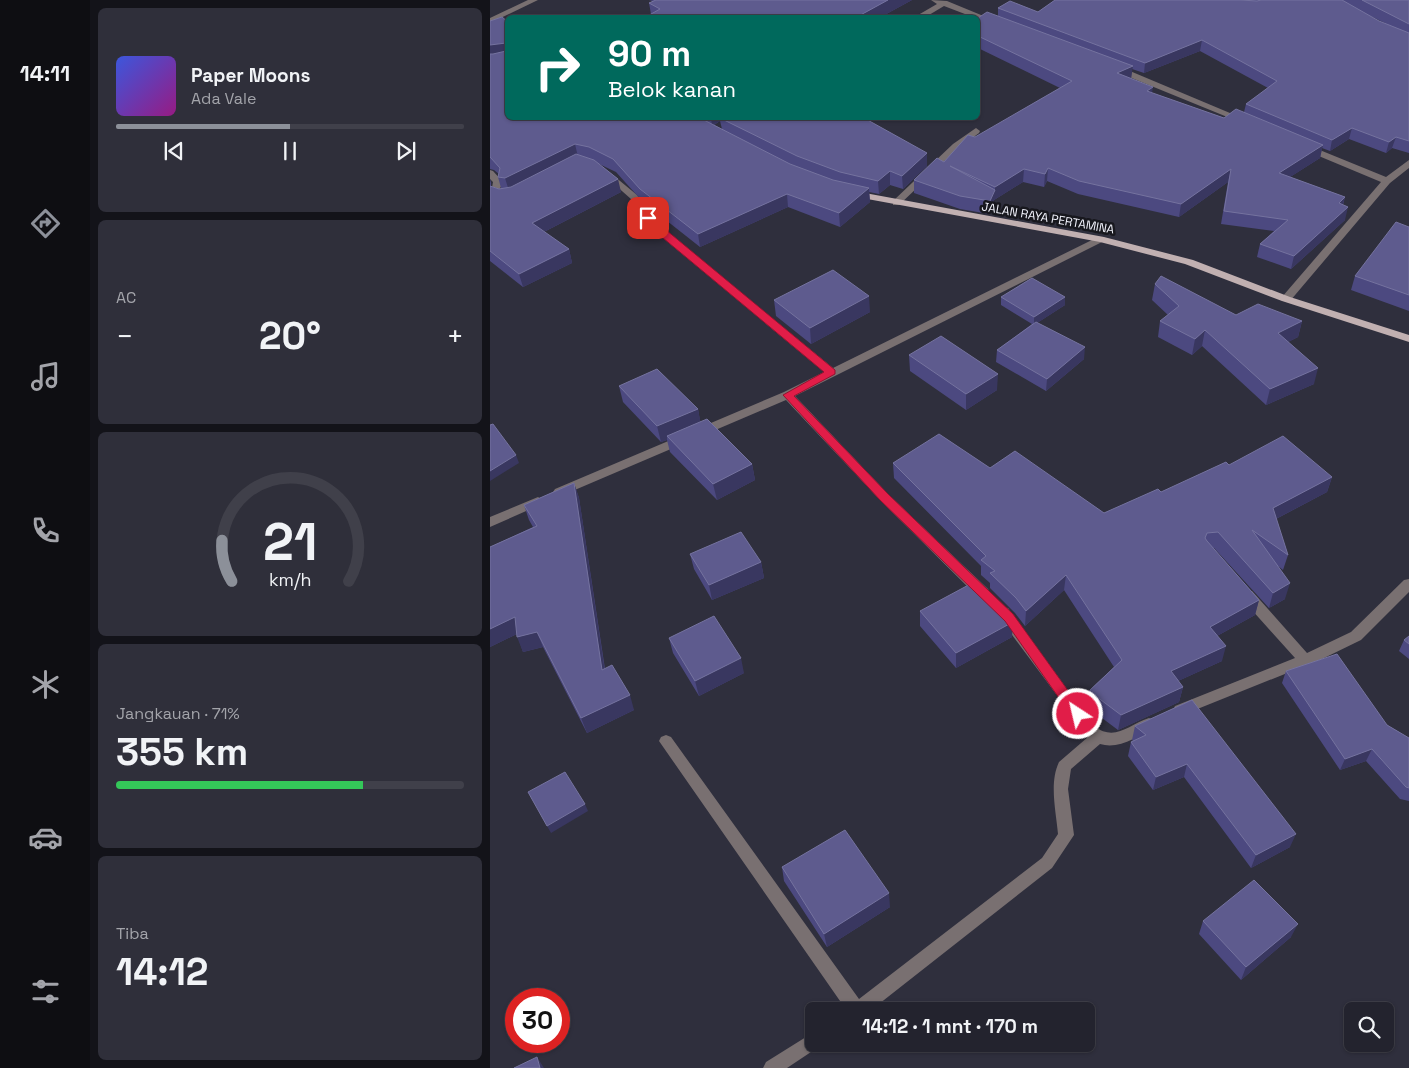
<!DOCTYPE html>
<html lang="id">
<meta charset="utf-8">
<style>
body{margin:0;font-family:"Space Grotesk",sans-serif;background:#2f2f3a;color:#f1f3f6;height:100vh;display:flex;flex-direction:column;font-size:19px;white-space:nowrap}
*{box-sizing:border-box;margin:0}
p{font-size:16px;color:#a3a4aa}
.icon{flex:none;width:28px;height:28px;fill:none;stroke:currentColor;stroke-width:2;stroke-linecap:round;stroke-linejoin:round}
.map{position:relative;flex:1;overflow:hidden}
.side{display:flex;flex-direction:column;gap:8px;padding:8px;background:#131319;width:400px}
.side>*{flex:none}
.top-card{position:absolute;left:15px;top:15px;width:475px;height:105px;border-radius:8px;box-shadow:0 1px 4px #0004,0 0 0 1px #40404a;background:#00695c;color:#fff;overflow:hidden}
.tools{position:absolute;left:854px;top:1002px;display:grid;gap:10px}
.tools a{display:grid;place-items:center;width:50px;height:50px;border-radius:8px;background:#23232e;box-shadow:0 1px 4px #0004,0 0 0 1px #40404a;font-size:25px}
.speed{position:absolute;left:15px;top:988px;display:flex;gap:10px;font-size:25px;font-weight:700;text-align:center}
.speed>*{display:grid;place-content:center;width:65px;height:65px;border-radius:50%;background:#23232e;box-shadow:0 1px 4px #0004,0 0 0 1px #40404a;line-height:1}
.speed .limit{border:8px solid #d22;background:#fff;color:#111}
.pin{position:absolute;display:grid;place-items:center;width:42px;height:42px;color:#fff;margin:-21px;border-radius:10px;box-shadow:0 2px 8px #0006}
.me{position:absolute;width:55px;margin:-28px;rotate:325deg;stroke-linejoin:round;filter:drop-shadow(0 0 4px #0008)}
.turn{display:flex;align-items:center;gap:18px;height:105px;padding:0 20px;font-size:22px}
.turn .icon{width:65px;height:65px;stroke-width:2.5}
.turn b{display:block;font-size:35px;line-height:42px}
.big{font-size:38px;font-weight:600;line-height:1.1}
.side .tile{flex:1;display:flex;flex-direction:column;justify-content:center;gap:8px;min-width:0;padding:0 18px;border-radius:8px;background:#2f2f3a}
.side .dial{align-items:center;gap:0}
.dial svg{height:130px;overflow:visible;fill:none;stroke:#40404a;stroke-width:7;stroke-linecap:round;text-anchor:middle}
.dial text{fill:#f1f3f6;stroke:none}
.song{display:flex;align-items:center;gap:15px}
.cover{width:60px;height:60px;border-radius:8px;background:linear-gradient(135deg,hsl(230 70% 55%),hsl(310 70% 35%))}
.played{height:5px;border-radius:2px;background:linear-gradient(90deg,#8c9099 50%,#40404a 50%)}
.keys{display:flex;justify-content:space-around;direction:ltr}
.heat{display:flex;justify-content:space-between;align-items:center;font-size:28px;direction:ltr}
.charge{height:8px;border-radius:4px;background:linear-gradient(90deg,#34c759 71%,#40404a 0)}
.trip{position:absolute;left:315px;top:1002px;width:290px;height:50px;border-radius:8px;background:#23232e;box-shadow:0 1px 4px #0004,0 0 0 1px #40404a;font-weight:600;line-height:50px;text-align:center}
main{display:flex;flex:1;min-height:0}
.dock{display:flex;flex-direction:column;width:90px;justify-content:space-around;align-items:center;background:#0e0e12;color:#a3a4aa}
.dock .icon{width:35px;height:35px}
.dock .active{color:#8c9099}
.dock b{font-size:22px;color:#f1f3f6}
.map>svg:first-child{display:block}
</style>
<main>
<nav class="dock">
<b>14:11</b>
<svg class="icon active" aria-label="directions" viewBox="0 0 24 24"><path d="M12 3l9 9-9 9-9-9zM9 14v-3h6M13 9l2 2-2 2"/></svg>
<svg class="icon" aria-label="music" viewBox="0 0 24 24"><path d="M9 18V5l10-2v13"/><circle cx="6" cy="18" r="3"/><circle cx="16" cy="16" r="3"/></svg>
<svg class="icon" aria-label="phone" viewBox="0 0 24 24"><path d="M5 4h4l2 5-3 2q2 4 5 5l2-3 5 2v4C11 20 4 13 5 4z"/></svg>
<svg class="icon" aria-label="climate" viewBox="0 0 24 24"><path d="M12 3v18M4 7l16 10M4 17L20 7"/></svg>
<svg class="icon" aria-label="car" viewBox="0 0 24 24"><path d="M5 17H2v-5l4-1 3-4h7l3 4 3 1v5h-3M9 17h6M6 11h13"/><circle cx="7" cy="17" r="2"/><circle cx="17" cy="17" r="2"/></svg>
<svg class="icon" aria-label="filters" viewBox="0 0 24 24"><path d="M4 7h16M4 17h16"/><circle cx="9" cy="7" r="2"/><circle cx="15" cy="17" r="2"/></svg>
</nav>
<section class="side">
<div class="tile">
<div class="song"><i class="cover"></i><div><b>Paper Moons</b><p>Ada Vale</p></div></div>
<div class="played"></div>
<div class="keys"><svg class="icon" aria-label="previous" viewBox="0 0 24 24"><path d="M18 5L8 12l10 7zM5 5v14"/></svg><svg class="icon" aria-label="pause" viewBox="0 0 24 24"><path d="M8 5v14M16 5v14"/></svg><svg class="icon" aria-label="next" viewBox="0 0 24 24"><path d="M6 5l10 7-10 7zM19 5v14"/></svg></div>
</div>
<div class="tile"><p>AC</p>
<div class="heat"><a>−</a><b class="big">20°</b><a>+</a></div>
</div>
<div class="tile dial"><svg viewBox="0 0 100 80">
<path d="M14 69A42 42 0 1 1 86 69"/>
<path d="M14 69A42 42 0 0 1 8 44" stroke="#8c9099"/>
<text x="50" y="56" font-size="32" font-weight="700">21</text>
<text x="50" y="72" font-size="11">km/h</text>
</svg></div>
<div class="tile"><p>Jangkauan · 71%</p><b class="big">355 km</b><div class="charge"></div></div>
<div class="tile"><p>Tiba</p><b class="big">14:12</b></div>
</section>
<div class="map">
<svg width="919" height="1068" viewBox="0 0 919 1068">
<rect width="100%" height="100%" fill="#2f2f3d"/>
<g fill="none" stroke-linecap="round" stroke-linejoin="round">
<!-- minor -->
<path fill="#797071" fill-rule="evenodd" d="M38 0H48L0 23V18Z
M441 0 457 1 508 22 501 24 454 6 434 18H423L447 4Z
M622 66H628L759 121 752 123 622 70Z
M486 128 490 131 489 133 469 148 409 205H403V201L463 144Z
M815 144 896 177 919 160V168L900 183 800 301H792L791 299 792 297 891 182 812 149V145Z
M0 170 3 171 13 182 7 195 0 199 3 182 0 179Z
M118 171 147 195 167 224 343 368 608 237H614V241L305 396 398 494 498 589 500 593 498 597H488L390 500 296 400 73 495H65L63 492 65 489 294 392 334 372 161 228 141 199 115 176V172Z
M48 497 54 501 52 504 0 527V517Z
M919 579V592L871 640 832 659 695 714 690 716 685 714 683 710 685 706 805 658 752 599 750 595 752 591H762L817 653 861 632 914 580Z
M513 607 518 608 604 726C625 742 638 725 659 718L664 720 666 724 664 728C648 736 629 750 610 744L581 769 578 789 584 835 562 868 380 1011H357L169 741 171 737 176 735 181 737 369 999 552 858 568 834C566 811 559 783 569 762L598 737 508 616 506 612 508 608Z
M324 1032V1044H331L330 1046 297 1068H273L276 1062Z"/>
<!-- primary -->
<path fill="#c1b0b1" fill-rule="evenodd" d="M364 191 614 237 703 260 800 297 919 335V342L792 301 695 264 610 242 361 196 359 194Z"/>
</g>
<!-- wall -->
<path fill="#4c4980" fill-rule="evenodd" d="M159 0H422L389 18H154L161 14 159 3 163 1Z
M565 0H919V153L902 148 896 153 859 139 840 151 832 148 830 158 800 177 855 197 853 205 855 220 801 269 767 257 770 244 784 231 731 224 738 182 689 217 588 194 557 181 554 187 533 182 504 200V203L499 214 470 209 424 193V180L570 88 488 48V18L508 16V8L548 12ZM876 14 897 24 889 21ZM710 51 778 88 756 104 754 112 734 118 662 93 641 78 642 69 654 73Z
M0 21 18 118H374L437 166 413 189 400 185 389 194 379 192 380 202 350 227 298 207 210 247 153 202 126 172 109 164 131 192 54 232 79 249 82 263 33 287 0 261V179L1 183V186L9 189 11 188 8 177 9 174 4 170 0 169ZM230 121 232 129 224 125Z
M919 227V311L861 290 865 276Z
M665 284 746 315 812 321 808 337 798 342 824 384 776 405 712 346 702 355 668 337 670 321 678 315 662 300Z
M511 297H575V305L547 323 594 359 556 391 506 362 507 350 542 324 511 305Z
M284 300 380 312 321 344 286 316Z
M419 355 507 390 476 410 420 371Z
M129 386 208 409 210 421 262 464 265 480 227 500 180 452 177 440 171 442 133 402Z
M403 463 500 468 614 513 671 492 739 465 842 477 837 492 786 519 798 555 793 570 788 566 795 599 779 608 724 548H723L769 600 765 615 727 636 732 661 688 681 693 687 689 702 628 730 596 706 599 691 624 667 574 590 535 626 525 613 500 588V583L491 575V566L404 478Z
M84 483 89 498 115 669 144 710 97 733 53 647 33 652 27 634 0 647V547L43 527 39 520 34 505Z
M200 554 271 562 274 578 222 600 204 569Z
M430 611 522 637 466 668 430 626Z
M919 636V659L909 651 914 640Z
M179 638 254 673 209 696 183 653Z
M796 671 897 725 919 738V801L910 799 876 761 850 770 792 683Z
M702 700 800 847 761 868 694 777 663 790 638 756 641 742 643 741 642 740 645 726Z
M292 867 400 907 337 947 294 881Z
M713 921 801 937 751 980 709 934Z"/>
<!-- shaded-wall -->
<path fill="#393760" d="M398 0H422L389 18H365Z
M712 40 710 51 654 73 655 63Z
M16 43 18 50 0 57V45Z
M643 66 641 79 627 73Z
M663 87 661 100 657 91Z
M221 118H236H230V121L222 126Z
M862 128 859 139 840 151 842 140Z
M906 137 902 148 896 153 899 142Z
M85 144 88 157 19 191 15 178Z
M833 145 830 158 786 186 789 173Z
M437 153V166L413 189 412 176Z
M558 168 557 181 554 187 555 174Z
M534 169 533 182 504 200V203L499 214 500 201 505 190V187Z
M741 169 738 182 689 217 691 204Z
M400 171V185L389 194 388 181Z
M128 179 131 192 46 236 42 223Z
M379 188 380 202 350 227 349 213Z
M297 194 298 207 210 247 208 234Z
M855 197 851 210 849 203Z
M858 207 855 220 801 269 804 256Z
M79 249 82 263 33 287 29 274Z
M379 296 380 312 321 344 320 328Z
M575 297V305L544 325V317Z
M812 321 808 337 784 349 788 333Z
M715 330 712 346 702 355 705 339Z
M595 347 594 359 556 391 557 379Z
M828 368 824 384 776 405 780 389Z
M508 374 507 390 476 410V394Z
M208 409 211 425 177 436V440L171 442 167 426Z
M26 455 29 463 0 481V471Z
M262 464 265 480 227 500 223 484Z
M842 477 837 492 778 523 783 508Z
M84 483 89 498 117 685 112 670Z
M271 562 274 578 222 600 219 585Z
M576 575 574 590 535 626 536 611Z
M800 583 795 599 779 608 783 593Z
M769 600 765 615 716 642 720 627Z
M25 617 31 632 0 647V629Z
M523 622 522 637 466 668V653Z
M47 632 53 647 33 652 27 637Z
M736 646 732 661 677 686 681 671Z
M251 658 254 673 209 696 205 681Z
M693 687 689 702 628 730 631 715Z
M140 695 144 710 97 733 91 718Z
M882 749 876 761 850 770 855 759Z
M697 764 694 777 663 790 666 777Z
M95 804 98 811 61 833 57 826Z
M806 834 800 847 761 868 766 855Z
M399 893 400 907 337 947 334 934Z
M808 924 801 937 751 980 756 967Z
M47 1057 54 1068H50Z"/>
<!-- building -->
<path fill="#5e5b8e" stroke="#75739f" d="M166 0H398L365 18H154L170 9 159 3Z
M565 0H751L767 1 771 0H852L889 21 919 33V141L906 137 899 142 862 128 842 140 756 104 787 81 712 40 655 63 508 8 520 1 548 12Z
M872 0H919V24Z
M497 12 643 66 627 73 663 87 657 91 734 118 746 109 833 145 789 173 855 197 849 203 858 207 804 256 770 244 798 220 734 211 741 169 691 204 589 181 558 168 555 174 534 169 505 187 460 166 505 190 500 201 470 196 424 180 447 158 454 162 478 135 485 137 582 81 488 36V18Z
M12 17 18 22V118H210L300 164 343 180 379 188 349 213 297 194 208 234 150 189 123 159 99 147 85 144 15 178 8 177 10 168 0 157V54H3L16 51V43L0 45V21Z
M230 118H374L437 153 412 176 400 171 388 181 350 172 307 156Z
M86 154 104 160 128 179 42 223 79 249 29 274 0 251V186L9 189 21 187Z
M906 222 919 227V295L865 276Z
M343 270 379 296 320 328 284 300Z
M671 276 746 315 768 304 812 321 788 333 828 368 780 389 715 330 705 339 670 321 689 306 665 284Z
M542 278 575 297 544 317 511 297Z
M546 322 595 347 557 379 507 350Z
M451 336 508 374 476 394 419 355Z
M167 369 208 409 167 426 129 386Z
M217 419 262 464 223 484 177 436Z
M3 424 26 455 0 471V425Z
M449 434 500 468 525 451 614 513 668 489 671 492 736 462 739 465 793 436 842 477 783 508 798 555 762 530 800 583 783 593 728 532 717 533 715 538 717 541 769 600 720 627 736 646 681 671 693 687 631 715 599 691 632 660 576 575 536 611 526 598 500 573 505 571 491 560 496 556 403 463Z
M84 483 112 670 122 665 140 695 91 718 47 632 27 637 25 617 0 629V547L47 526 34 505Z
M251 532 271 562 219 585 200 554Z
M486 581 513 608 523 622 466 653 430 611Z
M224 616 251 658 205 681 179 638Z
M919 636V644L914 640Z
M847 654 897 725 919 738V788L916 787 882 749 855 759 796 671Z
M702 700 806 834 766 855 697 764 666 777 641 742 656 735 645 726Z
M75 772 95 804 57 826 38 792Z
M355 830 399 893 334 934 292 867Z
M764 880 808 924 756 967 713 921Z
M47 1057 50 1068H24Z"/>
<!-- route -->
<path fill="#e11d48" stroke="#92132f" d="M158 215 345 370V374L304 396 398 494 523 614 592 710 594 714 592 718 588 720 583 718 515 621 390 500 293 395 334 372 161 228 153 218Z"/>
<g text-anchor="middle" stroke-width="5" stroke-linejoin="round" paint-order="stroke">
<!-- far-street labels -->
<g font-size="12" fill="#f2f3fc" stroke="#18181e">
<text transform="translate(558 218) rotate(10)" y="4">JALAN RAYA PERTAMINA</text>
</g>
</g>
</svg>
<div class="tools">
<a><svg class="icon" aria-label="search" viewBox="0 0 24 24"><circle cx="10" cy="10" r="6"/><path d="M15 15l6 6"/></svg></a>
</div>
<div class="speed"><div class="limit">30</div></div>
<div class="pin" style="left:158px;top:218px;background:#d93025"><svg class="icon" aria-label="arrive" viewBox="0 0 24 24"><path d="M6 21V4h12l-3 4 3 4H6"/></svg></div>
<svg class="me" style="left:588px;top:714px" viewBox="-20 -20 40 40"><circle r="17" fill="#e11d48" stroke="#fff" stroke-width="3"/><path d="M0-11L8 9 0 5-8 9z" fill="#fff"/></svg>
<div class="trip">14:12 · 1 mnt · 170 m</div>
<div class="top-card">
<div class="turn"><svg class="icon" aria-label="right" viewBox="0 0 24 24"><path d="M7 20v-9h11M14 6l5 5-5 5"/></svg><div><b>90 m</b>Belok kanan</div></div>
</div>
</div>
</main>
